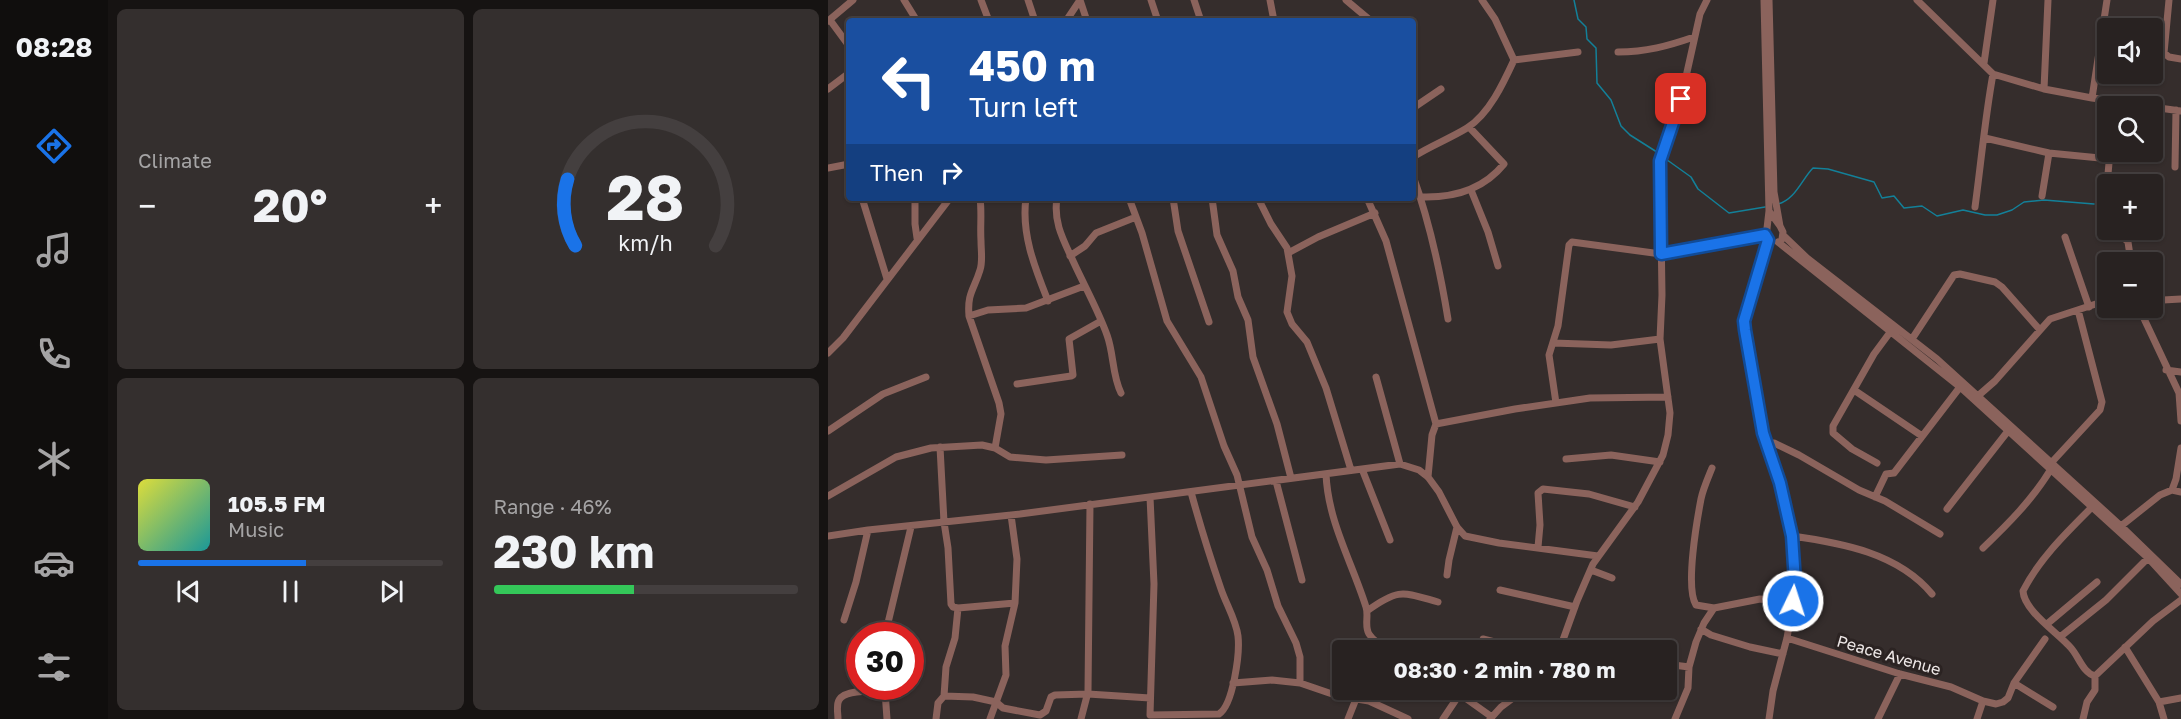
<!DOCTYPE html>
<meta charset="utf-8">
<style>
body{margin:0;font-family:"Golos Text",sans-serif;background:#342f2e;color:#f1f3f6;height:100vh;display:flex;flex-direction:column;font-size:22px;white-space:nowrap}
*{box-sizing:border-box;margin:0}
p{font-size:20px;color:#a5a4a5}
.icon{flex:none;width:33px;height:33px;fill:none;stroke:currentColor;stroke-width:2;stroke-linecap:round;stroke-linejoin:round}
.map{position:relative;flex:1;overflow:hidden}
.details{display:flex;flex-direction:column;gap:9px;padding:9px;background:#161312;width:720px}
.details>*{flex:none}
.banner{position:absolute;left:18px;top:18px;width:570px;height:183px;border-radius:6px;box-shadow:0 2px 4px #0004,0 0 0 2px #443f3f;background:#1a4fa0;color:#fff;overflow:hidden}
.fabs{position:absolute;left:1269px;top:18px;display:grid;gap:12px}
.fabs a{display:grid;place-items:center;width:66px;height:66px;border-radius:6px;background:#282221;box-shadow:0 2px 4px #0004,0 0 0 2px #443f3f;font-size:30px}
.speed{position:absolute;left:18px;top:622px;display:flex;gap:12px;font-size:30px;font-weight:700;text-align:center}
.speed>*{display:grid;place-content:center;width:78px;height:78px;border-radius:50%;background:#282221;box-shadow:0 2px 4px #0004,0 0 0 2px #443f3f;line-height:1}
.speed .limit{border:9px solid #d22;background:#fff;color:#111}
.pin{position:absolute;display:grid;place-items:center;width:51px;height:51px;color:#fff;margin:-26px;border-radius:12px;box-shadow:0 3px 9px #0006}
.me{position:absolute;width:66px;margin:-33px;rotate:4deg;stroke-linejoin:round;filter:drop-shadow(0 0 4px #0008)}
.turn{display:flex;align-items:center;gap:21px;height:126px;padding:0 24px;font-size:27px}
.turn .icon{width:78px;height:78px;stroke-width:2.5}
.turn b{display:block;font-size:42px;line-height:51px}
.then{display:flex;align-items:center;height:57px;padding:0 24px;background:#0003;gap:12px;font-size:22px}
.big{font-size:45px;font-weight:700;line-height:1.1}
.details .tile{flex:1;display:flex;flex-direction:column;justify-content:center;gap:9px;min-width:0;padding:0 21px;border-radius:9px;background:#342f2e}
.details .dial{align-items:center;gap:0}
.dial svg{height:156px;overflow:visible;fill:none;stroke:#443f3f;stroke-width:7;stroke-linecap:round;text-anchor:middle}
.dial text{fill:#f1f3f6;stroke:none}
.song{display:flex;align-items:center;gap:18px}
.cover{width:72px;height:72px;border-radius:9px;background:linear-gradient(135deg,hsl(60 70% 55%),hsl(180 70% 35%))}
.played{height:6px;border-radius:3px;background:linear-gradient(90deg,#1a73e8 55%,#443f3f 55%)}
.keys{display:flex;justify-content:space-around;direction:ltr}
.heat{display:flex;justify-content:space-between;align-items:center;font-size:33px;direction:ltr}
.charge{height:9px;border-radius:4px;background:linear-gradient(90deg,#34c759 46%,#443f3f 0)}
.details .tiles{flex:1;display:grid;gap:9px;grid-template-columns:repeat(2,1fr)}
.trip{position:absolute;left:504px;top:640px;width:345px;height:60px;border-radius:6px;background:#282221;box-shadow:0 2px 4px #0004,0 0 0 2px #443f3f;font-weight:700;line-height:60px;text-align:center}
main{display:flex;flex:1;min-height:0}
.menu{display:flex;flex-direction:column;width:108px;justify-content:space-around;align-items:center;background:#100e0d;color:#a5a4a5}
.menu .icon{width:42px;height:42px}
.menu .current{color:#1a73e8}
.menu b{font-size:27px;color:#f1f3f6}
.map>svg:first-child{display:block}
</style>
<main>
<nav class="menu">
<b>08:28</b>
<svg class="icon current" aria-label="directions" viewBox="0 0 24 24"><path d="M12 3l9 9-9 9-9-9zM9 14v-3h6M13 9l2 2-2 2"/></svg>
<svg class="icon" aria-label="music" viewBox="0 0 24 24"><path d="M9 18V5l10-2v13"/><circle cx="6" cy="18" r="3"/><circle cx="16" cy="16" r="3"/></svg>
<svg class="icon" aria-label="phone" viewBox="0 0 24 24"><path d="M5 4h4l2 5-3 2q2 4 5 5l2-3 5 2v4C11 20 4 13 5 4z"/></svg>
<svg class="icon" aria-label="climate" viewBox="0 0 24 24"><path d="M12 3v18M4 7l16 10M4 17L20 7"/></svg>
<svg class="icon" aria-label="car" viewBox="0 0 24 24"><path d="M5 17H2v-5l4-1 3-4h7l3 4 3 1v5h-3M9 17h6M6 11h13"/><circle cx="7" cy="17" r="2"/><circle cx="17" cy="17" r="2"/></svg>
<svg class="icon" aria-label="filters" viewBox="0 0 24 24"><path d="M4 7h16M4 17h16"/><circle cx="9" cy="7" r="2"/><circle cx="15" cy="17" r="2"/></svg>
</nav>
<section class="details">
<div class="tiles">
<div class="tile"><p>Climate</p>
<div class="heat"><a>−</a><b class="big">20°</b><a>+</a></div>
</div>
<div class="tile dial"><svg viewBox="0 0 100 80">
<path d="M14 69A42 42 0 1 1 86 69"/>
<path d="M14 69A42 42 0 0 1 10 35" stroke="#1a73e8"/>
<text x="50" y="56" font-size="32" font-weight="700">28</text>
<text x="50" y="72" font-size="11">km/h</text>
</svg></div>
<div class="tile">
<div class="song"><i class="cover"></i><div><b>105.5 FM</b><p>Music</p></div></div>
<div class="played"></div>
<div class="keys"><svg class="icon" aria-label="previous" viewBox="0 0 24 24"><path d="M18 5L8 12l10 7zM5 5v14"/></svg><svg class="icon" aria-label="pause" viewBox="0 0 24 24"><path d="M8 5v14M16 5v14"/></svg><svg class="icon" aria-label="next" viewBox="0 0 24 24"><path d="M6 5l10 7-10 7zM19 5v14"/></svg></div>
</div>
<div class="tile"><p>Range · 46%</p><b class="big">230 km</b><div class="charge"></div></div>
</div>
</section>
<div class="map">
<svg width="1353" height="719" viewBox="0 0 1353 719">
<rect width="100%" height="100%" fill="#352d2c"/>
<g fill="none" stroke-linecap="round" stroke-linejoin="round">
<!-- stream -->
<path stroke="#138099" stroke-width="1.5" d="M746 0 750 19 758 27 759 39 768 48 769 83 783 100 793 126 802 135 832 154
M835 157 863 177 870 189 901 213 937 207
M950 204C967 200 974 179 985 168L1000 169 1046 182 1054 198 1066 196 1076 208 1094 206 1109 216 1135 210 1157 215H1169L1184 210 1196 202 1216 200 1266 204"/>
<!-- minor -->
<path stroke="#8b635c" stroke-width="7" d="M76 0 89 21
M153 0 161 21
M200 0 207 21
M252 0 259 21
M323 0 330 21
M366 0 373 21
M442 0 446 21
M518 0 543 21
M936 0 941 211
M941 0 946 192 952 226 955 232 954 239
M1089 0 1165 74 1216 89 1220 0
M1341 0 1336 53 1341 57 1353 59
M2 20 21 46
M0 21 25 0
M238 21 252 0
M790 52C818 52 840 46 866 37
M686 60 750 52
M1156 63 1165 0
M0 89 21 73
M1216 89 1264 98 1279 0
M1264 98 1286 101V106
M1286 101 1322 106
M1324 107 1353 111
M585 108 613 89
M1157 138 1221 153 1282 159
M585 157C602 146 621 139 639 128 661 114 675 84 686 60L667 19 654 0
M1347 167 1348 110
M0 168 21 164
M585 176C602 223 612 270 620 319
M643 190 660 232 670 266
M1214 196 1221 153
M593 197C625 198 655 190 676 164L641 127
M34 198 59 279
M87 198V224L89 238
M152 198C154 213 152 226 153 241 153 251 155 261 152 270 146 290 139 293 141 316L171 403 173 414 167 448
M198 198C193 234 207 268 220 301
M229 198C225 223 236 241 246 263 257 287 270 310 279 335 286 354 284 375 293 393
M301 198 314 233 339 321 373 377 396 446 409 475 424 537 439 570 450 606 468 643 472 657V683
M345 198 350 231 381 322
M384 198 389 235 405 271 410 297 420 320 425 357 449 424 463 478
M430 198 443 224 459 248 464 276 459 312 464 324 479 342 498 388 523 470
M539 198 558 241 608 424 687 409 762 398 840 397
M1147 207C1153 163 1157 118 1165 74
M1280 220 1277 207 1282 152
M1288 230 1300 242 1303 262
M955 235 979 258 1109 359 1293 526 1353 584
M938 237 941 211 952 226
M1237 237 1261 307
M940 240 916 321 917 330 935 433 952 483 964 536 966 553 967 582 964 608 959 638 945 691 941 719
M950 242 1132 387 1320 558 1353 594
M460 253 490 237 547 213
M242 256 257 246 268 233 308 217
M1324 304 1335 300 1353 299
M1311 308 1351 393 1353 421
M141 316 160 310 198 308 256 286
M1084 339 1126 275 1132 274 1167 282 1174 287 1212 330
M725 343 783 345 832 339
M0 353 15 338 122 198
M1338 370 1353 372
M548 377 572 464
M189 384 243 376 245 375 241 339 273 321
M1026 390 1094 436
M1151 395 1167 381 1222 319 1280 300
M728 403 721 355 730 326 741 245 744 242 833 254 937 235
M0 431 55 394 98 377
M938 443H946L971 455 1031 490 1057 501 1112 534
M112 447 116 522 120 548 123 604 125 607 130 608 187 603
M738 459 783 455 832 462
M1224 462 1272 410 1274 402 1250 310
M1049 463 1024 449 1005 433V426L1046 354 1063 331
M884 468C880 478 875 489 873 499 869 520 857 588 868 605L886 608
M534 469 562 540
M498 474C500 522 524 562 538 607 541 616 536 626 541 634 546 642 556 647 563 651
M600 477 604 435 608 424
M448 481 474 580
M1344 490 1348 479 1353 448
M0 496 68 457 103 448 154 445 167 448 182 457 218 460 294 455
M322 497 326 584 322 715 391 714C405 705 412 654 410 636 408 620 398 604 393 589 382 557 372 525 363 492
M1047 497 1058 474 1066 473 1132 387
M1264 507C1239 532 1211 559 1195 591 1196 611 1230 633 1243 648 1251 657 1255 673 1267 676L1325 621 1353 600
M1119 509 1180 431
M1293 526 1332 495 1344 490 1353 492
M0 536 40 530 192 514 572 464 591 470 600 477 611 492 629 527 637 536 671 543 770 556
M964 536C1014 543 1070 553 1104 594
M710 547 712 525 710 493 715 489 761 494 807 507
M1155 548C1180 524 1205 499 1223 469
M763 570 784 578
M619 575 621 560 629 527
M672 590 747 607
M539 611C571 588 574 592 610 602
M16 620 28 582 40 530
M1219 624 1269 582
M59 627 83 527
M873 629 883 635 922 647 955 654
M1232 637 1278 600 1320 558
M959 638 1072 674 1123 687 1155 701 1168 704 1175 702 1180 698 1186 683 1217 639
M1297 647 1331 702
M651 651 655 639 703 651
M731 651 749 601 765 564 810 502 835 455 840 435 842 413 832 339 834 295 832 161 853 99 872 14 879 0
M838 664 861 667
M405 683 444 680 472 683 510 696 541 701 580 719
M1186 683 1225 707
M626 690 664 717
M756 690 768 694
M116 696 118 667 127 638 130 608
M10 719C10 713 8 705 11 700 17 689 46 691 57 691L59 719
M108 719 110 703 116 696 145 697 168 702 175 708 212 715 218 711 223 697 227 695 260 694 322 698
M162 719 178 675 177 646 187 603 189 559 183 515
M253 719 260 692 262 504
M520 719 528 699
M615 719 631 695
M662 719 673 707 696 690
M847 719 860 688 861 667 868 642 876 623 886 608 932 599 965 601
M1050 719 1072 674
M1149 719 1155 701
M1255 719 1259 702 1267 690V676
M1336 719 1331 702 1353 698"/>
</g>
<g fill="none" stroke-linecap="round" stroke-linejoin="round">
<defs>
<path id="route" d="M853 99 832 161 833 254 937 235 940 240 916 321 917 330 935 433 952 483 964 536 967 582 965 601"/>
</defs>
<!-- route casing -->
<use href="#route" stroke="#114b97" stroke-width="15"/>
<!-- route -->
<use href="#route" stroke="#1a73e8" stroke-width="10"/>
</g>
<g text-anchor="middle" stroke-width="6" stroke-linejoin="round" paint-order="stroke">
<!-- street labels -->
<g font-size="16" fill="#efe9e8" stroke="#2b2322">
<text transform="translate(1061 655) rotate(16)" y="6">Peace Avenue</text>
</g>
</g>
</svg>
<div class="fabs">
<a><svg class="icon" aria-label="sound" viewBox="0 0 24 24"><path d="M4 9h4l5-4v14l-5-4H4zM17 9q2 3 0 6"/></svg></a>
<a><svg class="icon" aria-label="search" viewBox="0 0 24 24"><circle cx="10" cy="10" r="6"/><path d="M15 15l6 6"/></svg></a>
<a>+</a>
<a>−</a>
</div>
<div class="speed"><div class="limit">30</div></div>
<div class="pin" style="left:853px;top:99px;background:#d93025"><svg class="icon" aria-label="arrive" viewBox="0 0 24 24"><path d="M6 21V4h12l-3 4 3 4H6"/></svg></div>
<svg class="me" style="left:965px;top:601px" viewBox="-20 -20 40 40"><circle r="17" fill="#1a73e8" stroke="#fff" stroke-width="3"/><path d="M0-11L8 9 0 5-8 9z" fill="#fff"/></svg>
<div class="trip">08:30 · 2 min · 780 m</div>
<div class="banner">
<div class="turn"><svg class="icon" aria-label="left" viewBox="0 0 24 24"><path d="M17 20v-9H6M10 6l-5 5 5 5"/></svg><div><b>450 m</b>Turn left</div></div>
<div class="then">Then<svg class="icon" aria-label="right" viewBox="0 0 24 24"><path d="M7 20v-9h11M14 6l5 5-5 5"/></svg></div>
</div>
</div>
</main>
